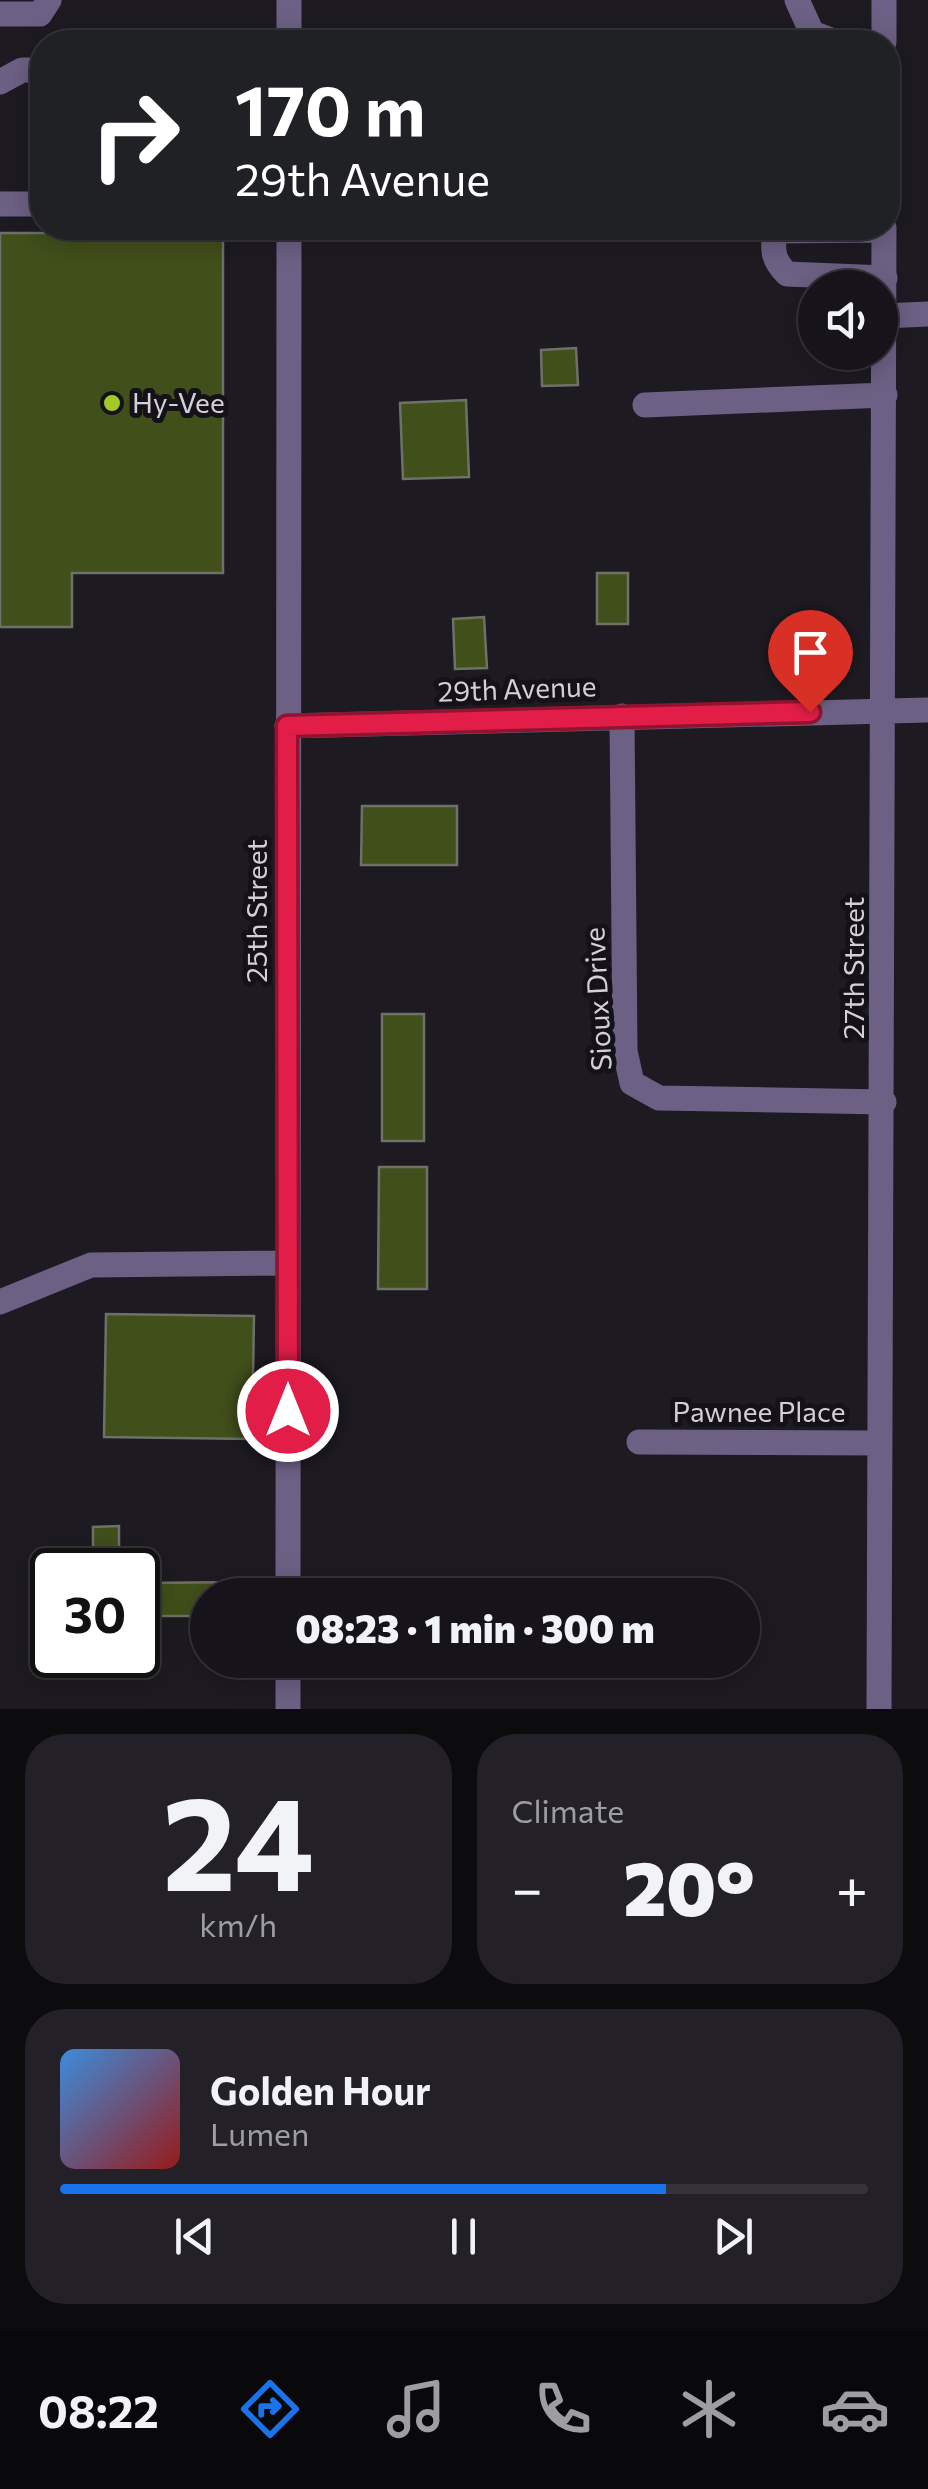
<!DOCTYPE html>
<meta charset="utf-8">
<style>
body{margin:0;font-family:Commissioner,sans-serif;background:#232127;color:#f1f3f6;height:100vh;display:flex;flex-direction:column;font-size:38px;white-space:nowrap}
*{box-sizing:border-box;margin:0}
p{font-size:32px;color:#9e9ea2}
.icon{flex:none;width:55px;height:55px;fill:none;stroke:currentColor;stroke-width:2;stroke-linecap:round;stroke-linejoin:round}
.map{position:relative;height:1709px;overflow:hidden}
.drawer{display:flex;flex-direction:column;gap:25px;padding:25px;background:#0c0b0e;flex:1}
.drawer>*{flex:none}
.guide{position:absolute;left:30px;top:30px;width:870px;height:210px;border-radius:40px;box-shadow:0 5px 25px #0003,0 0 0 2px #353339;background:#202124;color:#fff;overflow:hidden}
.controls{position:absolute;left:798px;top:270px;display:grid;gap:20px}
.controls a{display:grid;place-items:center;width:100px;height:100px;border-radius:50%;background:#16141a;box-shadow:0 5px 25px #0003,0 0 0 2px #353339;font-size:50px}
.speed{position:absolute;left:30px;top:1548px;display:flex;gap:20px;font-size:50px;font-weight:700;text-align:center}
.speed>*{display:grid;place-content:center;width:130px;height:130px;border-radius:50%;background:#16141a;box-shadow:0 5px 25px #0003,0 0 0 2px #353339;line-height:1}
.speed .limit{border:5px solid #111;border-radius:15px;background:#fff;color:#111}
.pin{position:absolute;display:grid;place-items:center;width:85px;height:85px;color:#fff;margin:-102px -42px;border-radius:50% 50% 50% 0;rotate:-45deg;box-shadow:0 0 10px #0007}
.pin .icon{rotate:45deg}
.me{position:absolute;width:110px;margin:-55px;rotate:0deg;stroke-linejoin:round;filter:drop-shadow(0 0 8px #0008)}
.turn{display:flex;align-items:center;gap:35px;height:210px;padding:0 40px;font-size:45px}
.turn .icon{width:130px;height:130px;stroke-width:2.5}
.turn b{display:block;font-size:70px;line-height:85px}
.big{font-size:75px;font-weight:800;line-height:1.1}
.drawer .widget{flex:1;display:flex;flex-direction:column;justify-content:center;gap:15px;min-width:0;padding:0 35px;border-radius:40px;background:#232127}
.drawer .dial{align-items:center;gap:0}
.dial b{font-size:130px;line-height:1}
.song{display:flex;align-items:center;gap:30px}
.cover{width:120px;height:120px;border-radius:15px;background:linear-gradient(135deg,hsl(210 70% 55%),hsl(0 70% 35%))}
.played{height:10px;border-radius:5px;background:linear-gradient(90deg,#1a73e8 75%,#353339 75%)}
.keys{display:flex;justify-content:space-around;direction:ltr}
.heat{display:flex;justify-content:space-between;align-items:center;font-size:55px;direction:ltr}
.drawer .tiles{flex:1;display:grid;gap:25px;grid-template-columns:1fr 1fr}
.widget:last-child{grid-column:span 2}
.trip{position:absolute;left:190px;top:1578px;width:570px;height:100px;border-radius:50px;background:#16141a;box-shadow:0 5px 25px #0003,0 0 0 2px #353339;font-weight:800;line-height:100px;text-align:center}
.tabs{display:flex;height:160px;justify-content:space-around;align-items:center;background:#09080a;color:#9e9ea2}
.tabs .icon{width:70px;height:70px}
.tabs .active{color:#1a73e8}
.tabs b{font-size:45px;color:#f1f3f6}
.map>svg:first-child{display:block}
</style>
<div class="map">
<svg width="928" height="1709" viewBox="0 0 928 1709">
<rect width="100%" height="100%" fill="#1d1a22"/>
<!-- building -->
<path fill="#414f1b" stroke="#6e7167" stroke-width="2.5" d="M140 228H223V573H72V627H0V233H140Z
M576 348 578 385 542 386 541 350Z
M466 400 469 477 403 479 400 403Z
M597 573H628V624H597Z
M484 617 487 668 455 669 453 619Z
M362 806H457V865H361Z
M382 1014H424V1141H382Z
M379 1167H427V1289H378Z
M106 1314 254 1316 252 1439 104 1437Z
M119 1526V1570H93V1527Z
M250 1582V1595H208V1616H138V1583Z"/>
<g fill="none" stroke-linecap="round" stroke-linejoin="round">
<!-- minor -->
<path stroke="#6c6084" stroke-width="25" d="M289 0V42
M797 0 812 33 836 42
M884 0V42
M0 14H40L49 0
M0 82 22 70H42
M0 204H42
M884 230 775 231C772 251 773 260 787 274L885 278
M884 316 928 314
M645 405 885 395
M622 716 625 1051 632 1083 659 1098 884 1102
M287 726 928 710
M0 1302 91 1265 288 1263
M639 1442 880 1443
M288 1595 289 228
M288 1660V1709
M879 1709 884 228"/>
</g>
<g fill="none" stroke-linecap="round" stroke-linejoin="round">
<defs>
<path id="route" d="M288 1411 287 726 810 712"/>
</defs>
<!-- route casing -->
<use href="#route" stroke="#92132f" stroke-width="25"/>
<!-- route -->
<use href="#route" stroke="#e11d48" stroke-width="18"/>
</g>
<!-- markers -->
<circle fill="#a3c926" stroke="#141119" stroke-width="4" cx="112" cy="403" r="10"/>
<g text-anchor="middle" stroke-width="10" stroke-linejoin="round" paint-order="stroke">
<!-- poi labels -->
<g font-size="28" fill="#d2d0d6" stroke="#141119" text-anchor="start">
<text x="132" y="413">Hy-Vee</text>
</g>
<!-- street labels -->
<g font-size="28" fill="#d2d0d6" stroke="#141119">
<text transform="translate(517 689) rotate(-2)" y="10">29th Avenue</text>
<text transform="translate(257 911) rotate(-90)" y="10">25th Street</text>
<text transform="translate(854 968) rotate(-90)" y="10">27th Street</text>
<text transform="translate(598 999) rotate(-93)" y="10">Sioux Drive</text>
<text x="759" y="1422">Pawnee Place</text>
</g>
</g>
</svg>
<div class="controls">
<a><svg class="icon" aria-label="sound" viewBox="0 0 24 24"><path d="M4 9h4l5-4v14l-5-4H4zM17 9q2 3 0 6"/></svg></a>
</div>
<div class="speed"><div class="limit">30</div></div>
<div class="pin" style="left:810px;top:712px;background:#d93025"><svg class="icon" aria-label="arrive" viewBox="0 0 24 24"><path d="M6 21V4h12l-3 4 3 4H6"/></svg></div>
<svg class="me" style="left:288px;top:1411px" viewBox="-20 -20 40 40"><circle r="17" fill="#e11d48" stroke="#fff" stroke-width="3"/><path d="M0-11L8 9 0 5-8 9z" fill="#fff"/></svg>
<div class="trip">08:23 · 1 min · 300 m</div>
<div class="guide">
<div class="turn"><svg class="icon" aria-label="right" viewBox="0 0 24 24"><path d="M7 20v-9h11M14 6l5 5-5 5"/></svg><div><b>170 m</b>29th Avenue</div></div>
</div>
</div>
<section class="drawer">
<div class="tiles">
<div class="widget dial"><b>24</b><p>km/h</p></div>
<div class="widget"><p>Climate</p>
<div class="heat"><a>−</a><b class="big">20°</b><a>+</a></div>
</div>
<div class="widget">
<div class="song"><i class="cover"></i><div><b>Golden Hour</b><p>Lumen</p></div></div>
<div class="played"></div>
<div class="keys"><svg class="icon" aria-label="previous" viewBox="0 0 24 24"><path d="M18 5L8 12l10 7zM5 5v14"/></svg><svg class="icon" aria-label="pause" viewBox="0 0 24 24"><path d="M8 5v14M16 5v14"/></svg><svg class="icon" aria-label="next" viewBox="0 0 24 24"><path d="M6 5l10 7-10 7zM19 5v14"/></svg></div>
</div>
</div>
</section>
<nav class="tabs">
<b>08:22</b>
<svg class="icon active" aria-label="directions" viewBox="0 0 24 24"><path d="M12 3l9 9-9 9-9-9zM9 14v-3h6M13 9l2 2-2 2"/></svg>
<svg class="icon" aria-label="music" viewBox="0 0 24 24"><path d="M9 18V5l10-2v13"/><circle cx="6" cy="18" r="3"/><circle cx="16" cy="16" r="3"/></svg>
<svg class="icon" aria-label="phone" viewBox="0 0 24 24"><path d="M5 4h4l2 5-3 2q2 4 5 5l2-3 5 2v4C11 20 4 13 5 4z"/></svg>
<svg class="icon" aria-label="climate" viewBox="0 0 24 24"><path d="M12 3v18M4 7l16 10M4 17L20 7"/></svg>
<svg class="icon" aria-label="car" viewBox="0 0 24 24"><path d="M5 17H2v-5l4-1 3-4h7l3 4 3 1v5h-3M9 17h6M6 11h13"/><circle cx="7" cy="17" r="2"/><circle cx="17" cy="17" r="2"/></svg>
</nav>
